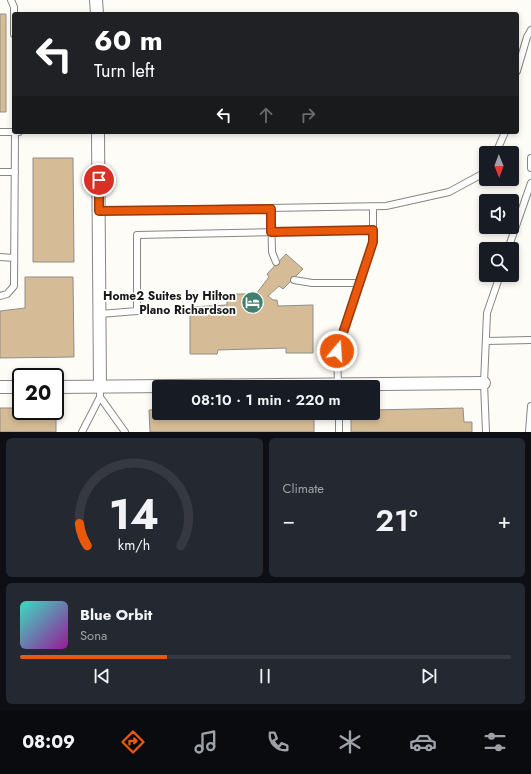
<!DOCTYPE html>
<meta charset="utf-8">
<style>
body{margin:0;font-family:Jost,sans-serif;background:#242831;color:#f1f3f6;height:100vh;display:flex;flex-direction:column;font-size:15px;white-space:nowrap}
*{box-sizing:border-box;margin:0}
p{font-size:13px;color:#9ea1a6}
.icon{flex:none;width:22px;height:22px;fill:none;stroke:currentColor;stroke-width:2;stroke-linecap:round;stroke-linejoin:round}
.map{position:relative;height:432px;overflow:hidden}
.sheet{display:flex;flex-direction:column;gap:6px;padding:6px;background:#0d0f14;flex:1}
.sheet>*{flex:none}
.banner{position:absolute;left:12px;top:12px;width:507px;height:122px;border-radius:4px;box-shadow:0 2px 6px #0003;background:#202124;color:#fff;overflow:hidden}
.needle{width:26px;rotate:179deg}
.buttons{position:absolute;left:479px;top:146px;display:grid;gap:8px}
.buttons a{display:grid;place-items:center;width:40px;height:40px;border-radius:4px;background:#171b24;box-shadow:0 2px 6px #0003;font-size:20px}
.speed{position:absolute;left:12px;top:368px;display:flex;gap:8px;font-size:20px;font-weight:700;text-align:center}
.speed>*{display:grid;place-content:center;width:52px;height:52px;border-radius:50%;background:#171b24;box-shadow:0 2px 6px #0003;line-height:1}
.speed .limit{border:2px solid #111;border-radius:6px;background:#fff;color:#111}
.pin{position:absolute;display:grid;place-items:center;width:34px;height:34px;color:#fff;margin:-17px;border:2px solid #fff;border-radius:50%;box-shadow:0 1px 4px #0007}
.me{position:absolute;width:44px;margin:-22px;rotate:18deg;stroke-linejoin:round;filter:drop-shadow(0 0 3px #0008)}
.turn{display:flex;align-items:center;gap:14px;height:84px;padding:0 16px;font-size:18px}
.turn .icon{width:52px;height:52px;stroke-width:2.5}
.turn b{display:block;font-size:28px;line-height:34px}
.lanes{display:flex;align-items:center;height:38px;padding:0 16px;background:#0003;justify-content:center;gap:20px;direction:ltr}
.lanes .off{opacity:.35}
.big{font-size:30px;font-weight:600;line-height:1.1}
.sheet .widget{flex:1;display:flex;flex-direction:column;justify-content:center;gap:6px;min-width:0;padding:0 14px;border-radius:6px;background:#242831}
.sheet .dial{align-items:center;gap:0}
.dial svg{height:104px;overflow:visible;fill:none;stroke:#363941;stroke-width:7;stroke-linecap:round;text-anchor:middle}
.dial text{fill:#f1f3f6;stroke:none}
.song{display:flex;align-items:center;gap:12px}
.cover{width:48px;height:48px;border-radius:6px;background:linear-gradient(135deg,hsl(170 70% 55%),hsl(300 70% 35%))}
.played{height:4px;border-radius:2px;background:linear-gradient(90deg,#ea580c 30%,#363941 30%)}
.keys{display:flex;justify-content:space-around;direction:ltr}
.heat{display:flex;justify-content:space-between;align-items:center;font-size:22px;direction:ltr}
.sheet .tiles{flex:1;display:grid;gap:6px;grid-template-columns:1fr 1fr}
.widget:last-child{grid-column:span 2}
.trip{position:absolute;left:152px;top:380px;width:228px;height:40px;border-radius:4px;background:#171b24;box-shadow:0 2px 6px #0003;font-weight:600;line-height:40px;text-align:center}
.dock{display:flex;height:64px;justify-content:space-around;align-items:center;background:#090b0e;color:#9ea1a6}
.dock .icon{width:28px;height:28px}
.dock .current{color:#ea580c}
.dock b{font-size:18px;color:#f1f3f6}
.map>svg:first-child{display:block}
</style>
<div class="map">
<svg width="531" height="432" viewBox="0 0 531 432">
<rect width="100%" height="100%" fill="#fdfcf7"/>
<!-- building -->
<path fill="#d6bc96" stroke="#908d8a" d="M0 14H6V112H0Z
M33 158H73L74 262H33Z
M286 254 303 269 283 289 279 286 268 296 273 300H277L278 306 313 305V353H286V348L218 350 217 354H190V307L227 305V294H256L269 277 267 274Z
M25 277H73L74 357 0 358V311L25 308Z
M0 408H21V411H55L56 408V432H0Z
M463 408 464 422H472V432H351V413H373V410Z
M159 409V413H314V432H150L149 410Z"/>
<g fill="none" stroke-linecap="round" stroke-linejoin="round">
<defs>
<path id="service" d="M11 0 14 7V34
M517 71 527 37 531 30
M0 132H19
M496 153 505 132
M531 158V168
M0 172H15
M271 209 272 252 276 262
M99 211 386 206 449 192 486 172
M508 249 531 183
M0 257 14 258
M294 280 312 283H360
M0 296 7 294 14 286 15 132
M100 314 137 311V235L373 230
M486 341 531 340
M338 385 337 351 373 242V207
M100 397 125 432
M339 413V432
M82 432 100 397V387
M486 432 484 383 487 313 500 275
M529 432 531 406"/>
<path id="minor" d="M96 0 97 14
M98 132 100 387
M0 387H21
M55 387 484 383"/>
</defs>
<!-- service casing -->
<use href="#service" stroke="#878682" stroke-width="8"/>
<!-- minor casing -->
<use href="#minor" stroke="#878682" stroke-width="14"/>
<!-- service -->
<use href="#service" stroke="#fff" stroke-width="6"/>
<!-- minor -->
<use href="#minor" stroke="#fff" stroke-width="12"/>
</g>
<g fill="none" stroke-linecap="round" stroke-linejoin="round">
<defs>
<path id="route" d="M99 180V211L271 209V232L373 230V242L337 351"/>
</defs>
<!-- route casing -->
<use href="#route" stroke="#983908" stroke-width="10"/>
<!-- route -->
<use href="#route" stroke="#ea580c" stroke-width="7"/>
</g>
<!-- icons -->
<defs>
<symbol id="hotel-disc" viewBox="-11 -11 22 22"><circle r="9.5" fill="#40806f" stroke="#fff"/><path d="M-6-4.5h1.5V1H6V5H4.5V3h-9V5H-6ZM-4 0a1.8 1.8 0 1 1 3.6 0ZM.5 0V-2.5h3Q6-2.5 6 0Z" fill="#fff"/></symbol>
</defs>
<g fill-rule="evenodd">
<use href="#hotel-disc" x="240" y="290" width="25" height="25"/>
</g>
<g text-anchor="middle" stroke-width="3.5" stroke-linejoin="round" paint-order="stroke">
<!-- poi labels -->
<g font-size="12" font-weight="bold" fill="#191917" stroke="#fff" text-anchor="end">
<text x="236" y="300">Home2 Suites by Hilton<tspan x="236" dy="14">Plano Richardson</tspan></text>
</g>
</g>
</svg>
<div class="buttons">
<a><svg class="needle" viewBox="-14 -14 28 28"><path d="M0-13l5 13h-10z" fill="#e53935"/><path d="M0 13l5-13h-10z" fill="#9ea1a6"/></svg></a>
<a><svg class="icon" aria-label="sound" viewBox="0 0 24 24"><path d="M4 9h4l5-4v14l-5-4H4zM17 9q2 3 0 6"/></svg></a>
<a><svg class="icon" aria-label="search" viewBox="0 0 24 24"><circle cx="10" cy="10" r="6"/><path d="M15 15l6 6"/></svg></a>
</div>
<div class="speed"><div class="limit">20</div></div>
<div class="pin" style="left:99px;top:180px;background:#d93025"><svg class="icon" aria-label="arrive" viewBox="0 0 24 24"><path d="M6 21V4h12l-3 4 3 4H6"/></svg></div>
<svg class="me" style="left:337px;top:351px" viewBox="-20 -20 40 40"><circle r="17" fill="#ea580c" stroke="#fff" stroke-width="3"/><path d="M0-11L8 9 0 5-8 9z" fill="#fff"/></svg>
<div class="trip">08:10 · 1 min · 220 m</div>
<div class="banner">
<div class="turn"><svg class="icon" aria-label="left" viewBox="0 0 24 24"><path d="M17 20v-9H6M10 6l-5 5 5 5"/></svg><div><b>60 m</b>Turn left</div></div>
<div class="lanes"><svg class="icon" aria-label="left" viewBox="0 0 24 24"><path d="M17 20v-9H6M10 6l-5 5 5 5"/></svg><svg class="icon off" aria-label="ahead" viewBox="0 0 24 24"><path d="M12 20V5M6 11l6-6 6 6"/></svg><svg class="icon off" aria-label="right" viewBox="0 0 24 24"><path d="M7 20v-9h11M14 6l5 5-5 5"/></svg></div>
</div>
</div>
<section class="sheet">
<div class="tiles">
<div class="widget dial"><svg viewBox="0 0 100 80">
<path d="M14 69A42 42 0 1 1 86 69"/>
<path d="M14 69A42 42 0 0 1 8 52" stroke="#ea580c"/>
<text x="50" y="56" font-size="32" font-weight="700">14</text>
<text x="50" y="72" font-size="11">km/h</text>
</svg></div>
<div class="widget"><p>Climate</p>
<div class="heat"><a>−</a><b class="big">21°</b><a>+</a></div>
</div>
<div class="widget">
<div class="song"><i class="cover"></i><div><b>Blue Orbit</b><p>Sona</p></div></div>
<div class="played"></div>
<div class="keys"><svg class="icon" aria-label="previous" viewBox="0 0 24 24"><path d="M18 5L8 12l10 7zM5 5v14"/></svg><svg class="icon" aria-label="pause" viewBox="0 0 24 24"><path d="M8 5v14M16 5v14"/></svg><svg class="icon" aria-label="next" viewBox="0 0 24 24"><path d="M6 5l10 7-10 7zM19 5v14"/></svg></div>
</div>
</div>
</section>
<nav class="dock">
<b>08:09</b>
<svg class="icon current" aria-label="directions" viewBox="0 0 24 24"><path d="M12 3l9 9-9 9-9-9zM9 14v-3h6M13 9l2 2-2 2"/></svg>
<svg class="icon" aria-label="music" viewBox="0 0 24 24"><path d="M9 18V5l10-2v13"/><circle cx="6" cy="18" r="3"/><circle cx="16" cy="16" r="3"/></svg>
<svg class="icon" aria-label="phone" viewBox="0 0 24 24"><path d="M5 4h4l2 5-3 2q2 4 5 5l2-3 5 2v4C11 20 4 13 5 4z"/></svg>
<svg class="icon" aria-label="climate" viewBox="0 0 24 24"><path d="M12 3v18M4 7l16 10M4 17L20 7"/></svg>
<svg class="icon" aria-label="car" viewBox="0 0 24 24"><path d="M5 17H2v-5l4-1 3-4h7l3 4 3 1v5h-3M9 17h6M6 11h13"/><circle cx="7" cy="17" r="2"/><circle cx="17" cy="17" r="2"/></svg>
<svg class="icon" aria-label="filters" viewBox="0 0 24 24"><path d="M4 7h16M4 17h16"/><circle cx="9" cy="7" r="2"/><circle cx="15" cy="17" r="2"/></svg>
</nav>
